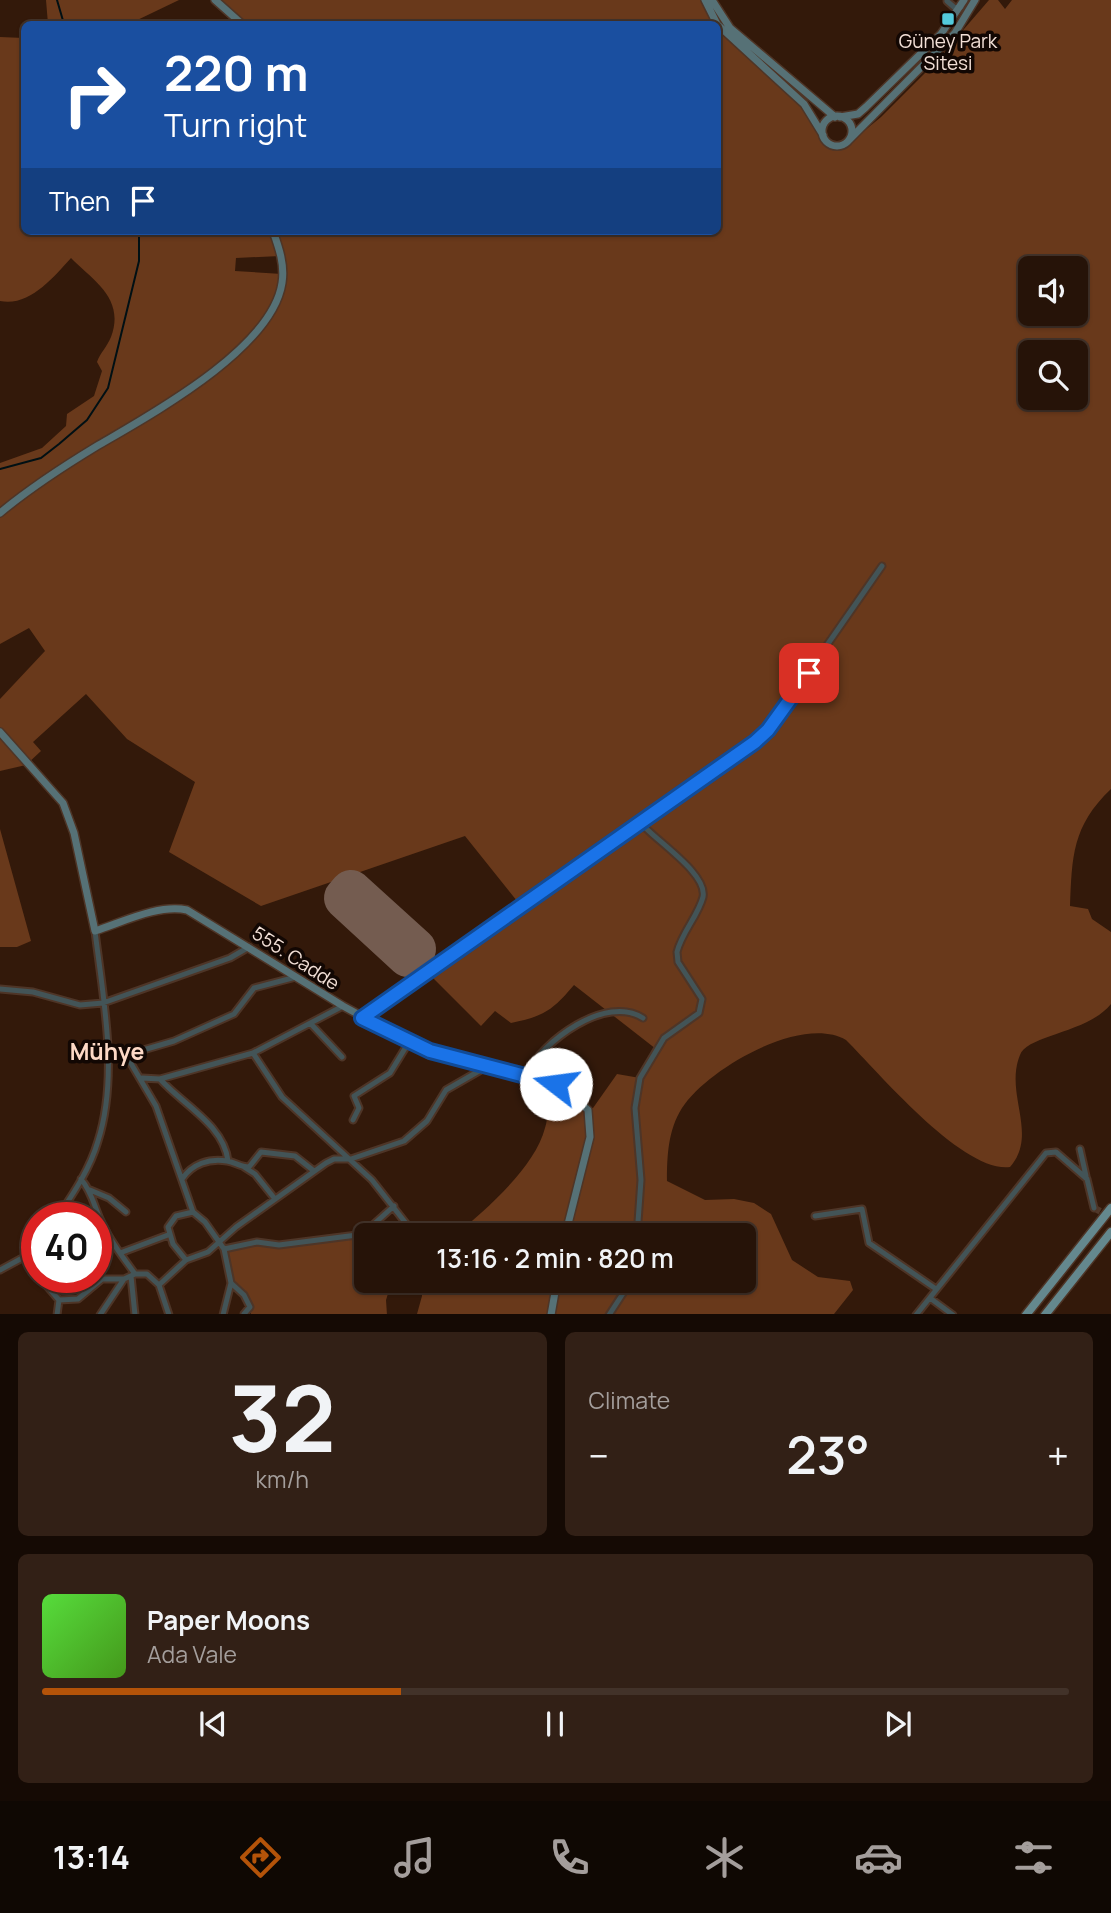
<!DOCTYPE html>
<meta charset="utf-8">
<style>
body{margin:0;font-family:Manrope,sans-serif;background:#322016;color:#f1f3f6;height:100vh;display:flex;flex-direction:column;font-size:26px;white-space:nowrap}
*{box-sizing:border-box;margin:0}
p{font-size:23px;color:#a49e9c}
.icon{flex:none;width:38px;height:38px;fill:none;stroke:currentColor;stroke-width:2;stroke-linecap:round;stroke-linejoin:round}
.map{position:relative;height:1314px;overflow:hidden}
.details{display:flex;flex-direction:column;gap:18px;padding:18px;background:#150a04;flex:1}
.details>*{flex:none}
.banner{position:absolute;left:21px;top:21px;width:700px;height:214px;border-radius:10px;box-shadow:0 2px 5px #0004,0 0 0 2px #423229;background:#1a4fa0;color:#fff;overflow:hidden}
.fabs{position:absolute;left:1018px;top:256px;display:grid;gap:14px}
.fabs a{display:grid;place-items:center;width:70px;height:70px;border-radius:10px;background:#261308;box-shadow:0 2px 5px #0004,0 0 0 2px #423229;font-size:35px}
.speed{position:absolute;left:21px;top:1202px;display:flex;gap:14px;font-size:35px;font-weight:700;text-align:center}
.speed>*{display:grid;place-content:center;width:91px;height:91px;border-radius:50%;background:#261308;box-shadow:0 2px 5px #0004,0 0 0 2px #423229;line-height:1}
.speed .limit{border:10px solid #d22;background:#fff;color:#111}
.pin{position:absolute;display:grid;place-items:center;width:60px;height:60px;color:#fff;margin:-30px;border-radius:14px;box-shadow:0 4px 10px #0006}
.me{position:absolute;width:77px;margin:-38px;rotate:285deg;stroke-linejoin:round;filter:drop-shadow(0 0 5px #0008)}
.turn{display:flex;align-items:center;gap:24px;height:147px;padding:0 28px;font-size:32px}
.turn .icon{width:91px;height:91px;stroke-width:2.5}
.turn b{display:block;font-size:49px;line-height:60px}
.then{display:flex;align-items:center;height:66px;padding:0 28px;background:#0003;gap:14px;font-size:26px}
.big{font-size:52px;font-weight:600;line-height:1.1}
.details .widget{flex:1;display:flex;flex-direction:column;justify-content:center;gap:10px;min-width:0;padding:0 24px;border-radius:10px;background:#322016}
.details .dial{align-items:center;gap:0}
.dial b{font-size:91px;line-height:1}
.song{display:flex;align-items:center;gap:21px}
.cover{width:84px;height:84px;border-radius:10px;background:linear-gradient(135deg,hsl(110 70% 55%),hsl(100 70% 35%))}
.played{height:7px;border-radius:4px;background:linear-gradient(90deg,#b45309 35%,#423229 35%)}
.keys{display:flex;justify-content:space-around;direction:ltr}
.heat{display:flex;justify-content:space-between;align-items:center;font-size:38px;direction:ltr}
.details .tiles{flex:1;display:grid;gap:18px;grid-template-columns:1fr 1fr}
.widget:last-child{grid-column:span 2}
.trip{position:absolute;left:354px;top:1223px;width:402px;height:70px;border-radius:10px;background:#261308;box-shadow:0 2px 5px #0004,0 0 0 2px #423229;font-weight:600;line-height:70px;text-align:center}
.menu{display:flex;height:112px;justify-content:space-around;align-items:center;background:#0f0803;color:#a49e9c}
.menu .icon{width:49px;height:49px}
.menu .on{color:#b45309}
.menu b{font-size:32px;color:#f1f3f6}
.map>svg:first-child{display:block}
</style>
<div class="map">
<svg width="1111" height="1315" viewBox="0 0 1111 1315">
<rect width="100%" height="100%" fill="#33190a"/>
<!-- green -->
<path fill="#69391b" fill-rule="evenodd" d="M46 0H179L129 24H48Z
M215 0H705L717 24H242Z
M989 0H998L1005 9 1012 0H1111V789C1072 826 1072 857 1070 906L1088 909 1092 919 1111 932V1004C1088 1033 1027 1035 1020 1055 1004 1094 1039 1134 1010 1167 963 1173 880 1074 846 1040 802 1014 707 1069 682 1108 668 1130 667 1156 667 1181L705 1200 734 1199 754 1203 771 1214 792 1260 818 1277 850 1281 853 1290 834 1314H417L422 1296V1281H744V1236L455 1235C486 1210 535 1167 545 1128 550 1112 547 1096 543 1080L556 1084 588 1109 593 1108 617 1074 640 1078 656 1049 574 985C552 1011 544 1016 511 1023L495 1011 481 1026 427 972 521 906 465 836 261 906 169 852 195 782 127 739 86 694 33 742 41 751 26 765 0 771V699L45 651 29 628 0 644V463L42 448 66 426 67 414 94 396 102 371 97 362C100 353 107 347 111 337 125 299 95 282 71 258 53 278 29 307 0 301V37L24 38V231H230L232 237 249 231H718V25C759 62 806 99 831 149L841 150 881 117 933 65ZM280 256 282 274 235 271 236 258ZM1031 268H1076V313H1031ZM1031 352H1076V397H1031Z
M0 829 31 941 17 947H0Z
M365 1232 371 1235 366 1236V1281H392L386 1300 387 1315 251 1314 249 1301 231 1283 224 1249 257 1242 271 1244Z"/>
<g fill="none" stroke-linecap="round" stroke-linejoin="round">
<!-- stream -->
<path stroke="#001014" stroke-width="2" d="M57 0 64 24
M0 469 41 458 59 444 87 420 108 388 139 261V231"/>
<!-- runway -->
<path stroke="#745c50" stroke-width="42" d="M351 891 415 949 408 956 345 898Z"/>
<!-- secondary-tunnel -->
<path stroke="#503729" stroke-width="7" stroke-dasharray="7 3.5" stroke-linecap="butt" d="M1094 1208 1111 1217"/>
<defs>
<path id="street" d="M947 1 955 8 961 7
M0 989 33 992 80 1005 103 1003 230 958 249 947
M362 1018 755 742 768 730 882 566
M311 1024 342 1057
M107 1052 126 1055 174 1041 234 1014 254 988 296 977
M253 1053 282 1097 372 1180 412 1231
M126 1055 156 1106 193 1212 205 1222 224 1249 231 1283 244 1295 250 1307 244 1314
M525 1075C543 1041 606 994 643 1018
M142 1078 160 1079 253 1053 343 1006
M160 1079C182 1104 224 1125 228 1161
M353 1120 359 1108 354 1096 390 1073 409 1042
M1080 1149 1086 1176
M244 1167 255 1174 275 1199
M81 1179C92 1192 94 1206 101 1221 109 1240 123 1257 135 1274H147L159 1285 169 1315
M182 1179C192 1164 209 1158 227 1161 235 1162 240 1167 249 1167L261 1152 295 1156 314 1171
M90 1190 109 1198 126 1212
M815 1216 862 1209 869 1243 936 1289
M57 1218C73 1194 90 1169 98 1141 119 1075 103 998 95 931
M637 1236 641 1180 635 1108 640 1078 664 1038 699 1013 702 999 678 962 677 952C682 932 698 916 703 897 708 873 653 839 640 822
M224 1249 257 1242 279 1245 357 1235 365 1232 394 1206
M35 1253 37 1269
M120 1253 168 1235
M186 1260 173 1244 168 1227 176 1216 193 1212
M0 1270 37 1250
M131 1276 135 1315
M40 1278 59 1300 57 1315
M159 1285 186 1260 208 1252 236 1227 326 1163 334 1159H351L404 1141 427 1121 446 1090 486 1067
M930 1298 953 1315
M59 1300 78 1299 102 1279H124
M100 1315 124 1279 135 1274
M223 1315 231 1283
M609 1315 631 1281
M916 1315 1046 1153 1056 1152 1087 1179 1094 1208"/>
<path id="secondary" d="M215 0 242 24
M705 0 717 24
M712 0 730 28 835 117
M718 25 804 104 823 135
M822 131a15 15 0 1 1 30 0a15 15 0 1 1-30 0Z
M840 117 858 114 866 107 941 34 964 0
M849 140 955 33 975 0
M0 513C30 488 64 466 97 446 150 415 272 349 282 283 285 265 279 248 273 231
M0 732 63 803 74 833 95 931C123 922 158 904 187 910L343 1006 409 1042 459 1060 543 1080 567 1090 588 1110 590 1137 565 1236
M551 1315 557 1281"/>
<path id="primary" d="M1026 1315 1111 1208
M1045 1315 1111 1232"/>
</defs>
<!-- street casing -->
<use href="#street" stroke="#4e3527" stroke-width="9"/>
<!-- secondary casing -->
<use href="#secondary" stroke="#4e3527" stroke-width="10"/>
<!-- primary casing -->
<use href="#primary" stroke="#4e3527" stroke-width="11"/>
<!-- street -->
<use href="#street" stroke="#435457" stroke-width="5"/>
<!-- secondary -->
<use href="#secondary" stroke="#567176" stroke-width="7"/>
<!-- primary -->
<use href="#primary" stroke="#64888e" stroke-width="8"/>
</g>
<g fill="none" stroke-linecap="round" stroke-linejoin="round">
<defs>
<path id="route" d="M556 1084 430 1051 362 1018 755 742 768 730 809 673"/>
</defs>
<!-- route casing -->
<use href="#route" stroke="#114b97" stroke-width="18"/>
<!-- route -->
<use href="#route" stroke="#1a73e8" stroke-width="12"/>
</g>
<!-- markers -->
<rect fill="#53cadc" stroke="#120703" stroke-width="2.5" x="941" y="12" width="14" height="14" rx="3.5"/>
<g text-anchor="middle" stroke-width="7" stroke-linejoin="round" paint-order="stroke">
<!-- poi labels -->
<g font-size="19" fill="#f2dfd6" stroke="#120703">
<text x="948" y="48">Güney Park<tspan x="948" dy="22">Sitesi</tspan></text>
</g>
<!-- street labels -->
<g font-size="19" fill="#f2dfd6" stroke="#120703">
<text transform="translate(296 958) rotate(33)" y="7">555. Cadde</text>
</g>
<!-- quarter labels -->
<g font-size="23" font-weight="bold" fill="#fdd9c6" stroke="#120703">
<text x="107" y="1060">Mühye</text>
</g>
</g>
</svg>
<div class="fabs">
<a><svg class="icon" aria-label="sound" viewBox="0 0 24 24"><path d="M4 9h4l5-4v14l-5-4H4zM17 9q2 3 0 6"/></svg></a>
<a><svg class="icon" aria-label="search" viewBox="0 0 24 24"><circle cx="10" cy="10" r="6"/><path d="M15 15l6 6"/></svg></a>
</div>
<div class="speed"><div class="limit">40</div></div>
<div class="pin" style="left:809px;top:673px;background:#d93025"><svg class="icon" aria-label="arrive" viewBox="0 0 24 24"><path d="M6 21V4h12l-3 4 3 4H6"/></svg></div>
<svg class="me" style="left:556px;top:1084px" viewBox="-20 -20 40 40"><circle r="19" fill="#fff"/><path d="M0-13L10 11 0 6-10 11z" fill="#1a73e8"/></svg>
<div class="trip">13:16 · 2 min · 820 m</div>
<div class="banner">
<div class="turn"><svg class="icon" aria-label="right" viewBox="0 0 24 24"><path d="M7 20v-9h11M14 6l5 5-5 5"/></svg><div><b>220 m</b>Turn right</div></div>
<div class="then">Then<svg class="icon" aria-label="arrive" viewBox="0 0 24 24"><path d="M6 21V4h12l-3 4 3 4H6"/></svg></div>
</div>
</div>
<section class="details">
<div class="tiles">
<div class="widget dial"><b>32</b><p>km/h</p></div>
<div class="widget"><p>Climate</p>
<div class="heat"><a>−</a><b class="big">23°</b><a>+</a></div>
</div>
<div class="widget">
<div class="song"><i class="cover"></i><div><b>Paper Moons</b><p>Ada Vale</p></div></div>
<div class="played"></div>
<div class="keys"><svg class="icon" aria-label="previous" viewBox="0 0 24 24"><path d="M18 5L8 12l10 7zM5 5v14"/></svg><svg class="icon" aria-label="pause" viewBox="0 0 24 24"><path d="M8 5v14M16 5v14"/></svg><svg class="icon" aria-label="next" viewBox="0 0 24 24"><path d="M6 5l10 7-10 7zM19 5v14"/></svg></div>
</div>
</div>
</section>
<nav class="menu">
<b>13:14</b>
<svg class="icon on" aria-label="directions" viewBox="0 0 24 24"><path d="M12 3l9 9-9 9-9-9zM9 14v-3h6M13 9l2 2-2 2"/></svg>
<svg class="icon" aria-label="music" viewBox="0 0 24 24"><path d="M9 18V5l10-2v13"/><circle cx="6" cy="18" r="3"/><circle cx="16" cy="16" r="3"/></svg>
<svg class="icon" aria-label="phone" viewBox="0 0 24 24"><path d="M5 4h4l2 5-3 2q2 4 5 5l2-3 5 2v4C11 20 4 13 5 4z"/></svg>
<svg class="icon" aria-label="climate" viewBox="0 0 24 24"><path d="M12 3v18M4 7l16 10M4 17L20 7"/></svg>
<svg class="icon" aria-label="car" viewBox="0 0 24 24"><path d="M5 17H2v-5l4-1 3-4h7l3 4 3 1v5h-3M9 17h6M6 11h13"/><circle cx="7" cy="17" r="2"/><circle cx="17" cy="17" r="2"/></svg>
<svg class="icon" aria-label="filters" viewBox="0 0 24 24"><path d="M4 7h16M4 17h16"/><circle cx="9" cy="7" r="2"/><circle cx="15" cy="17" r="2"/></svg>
</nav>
